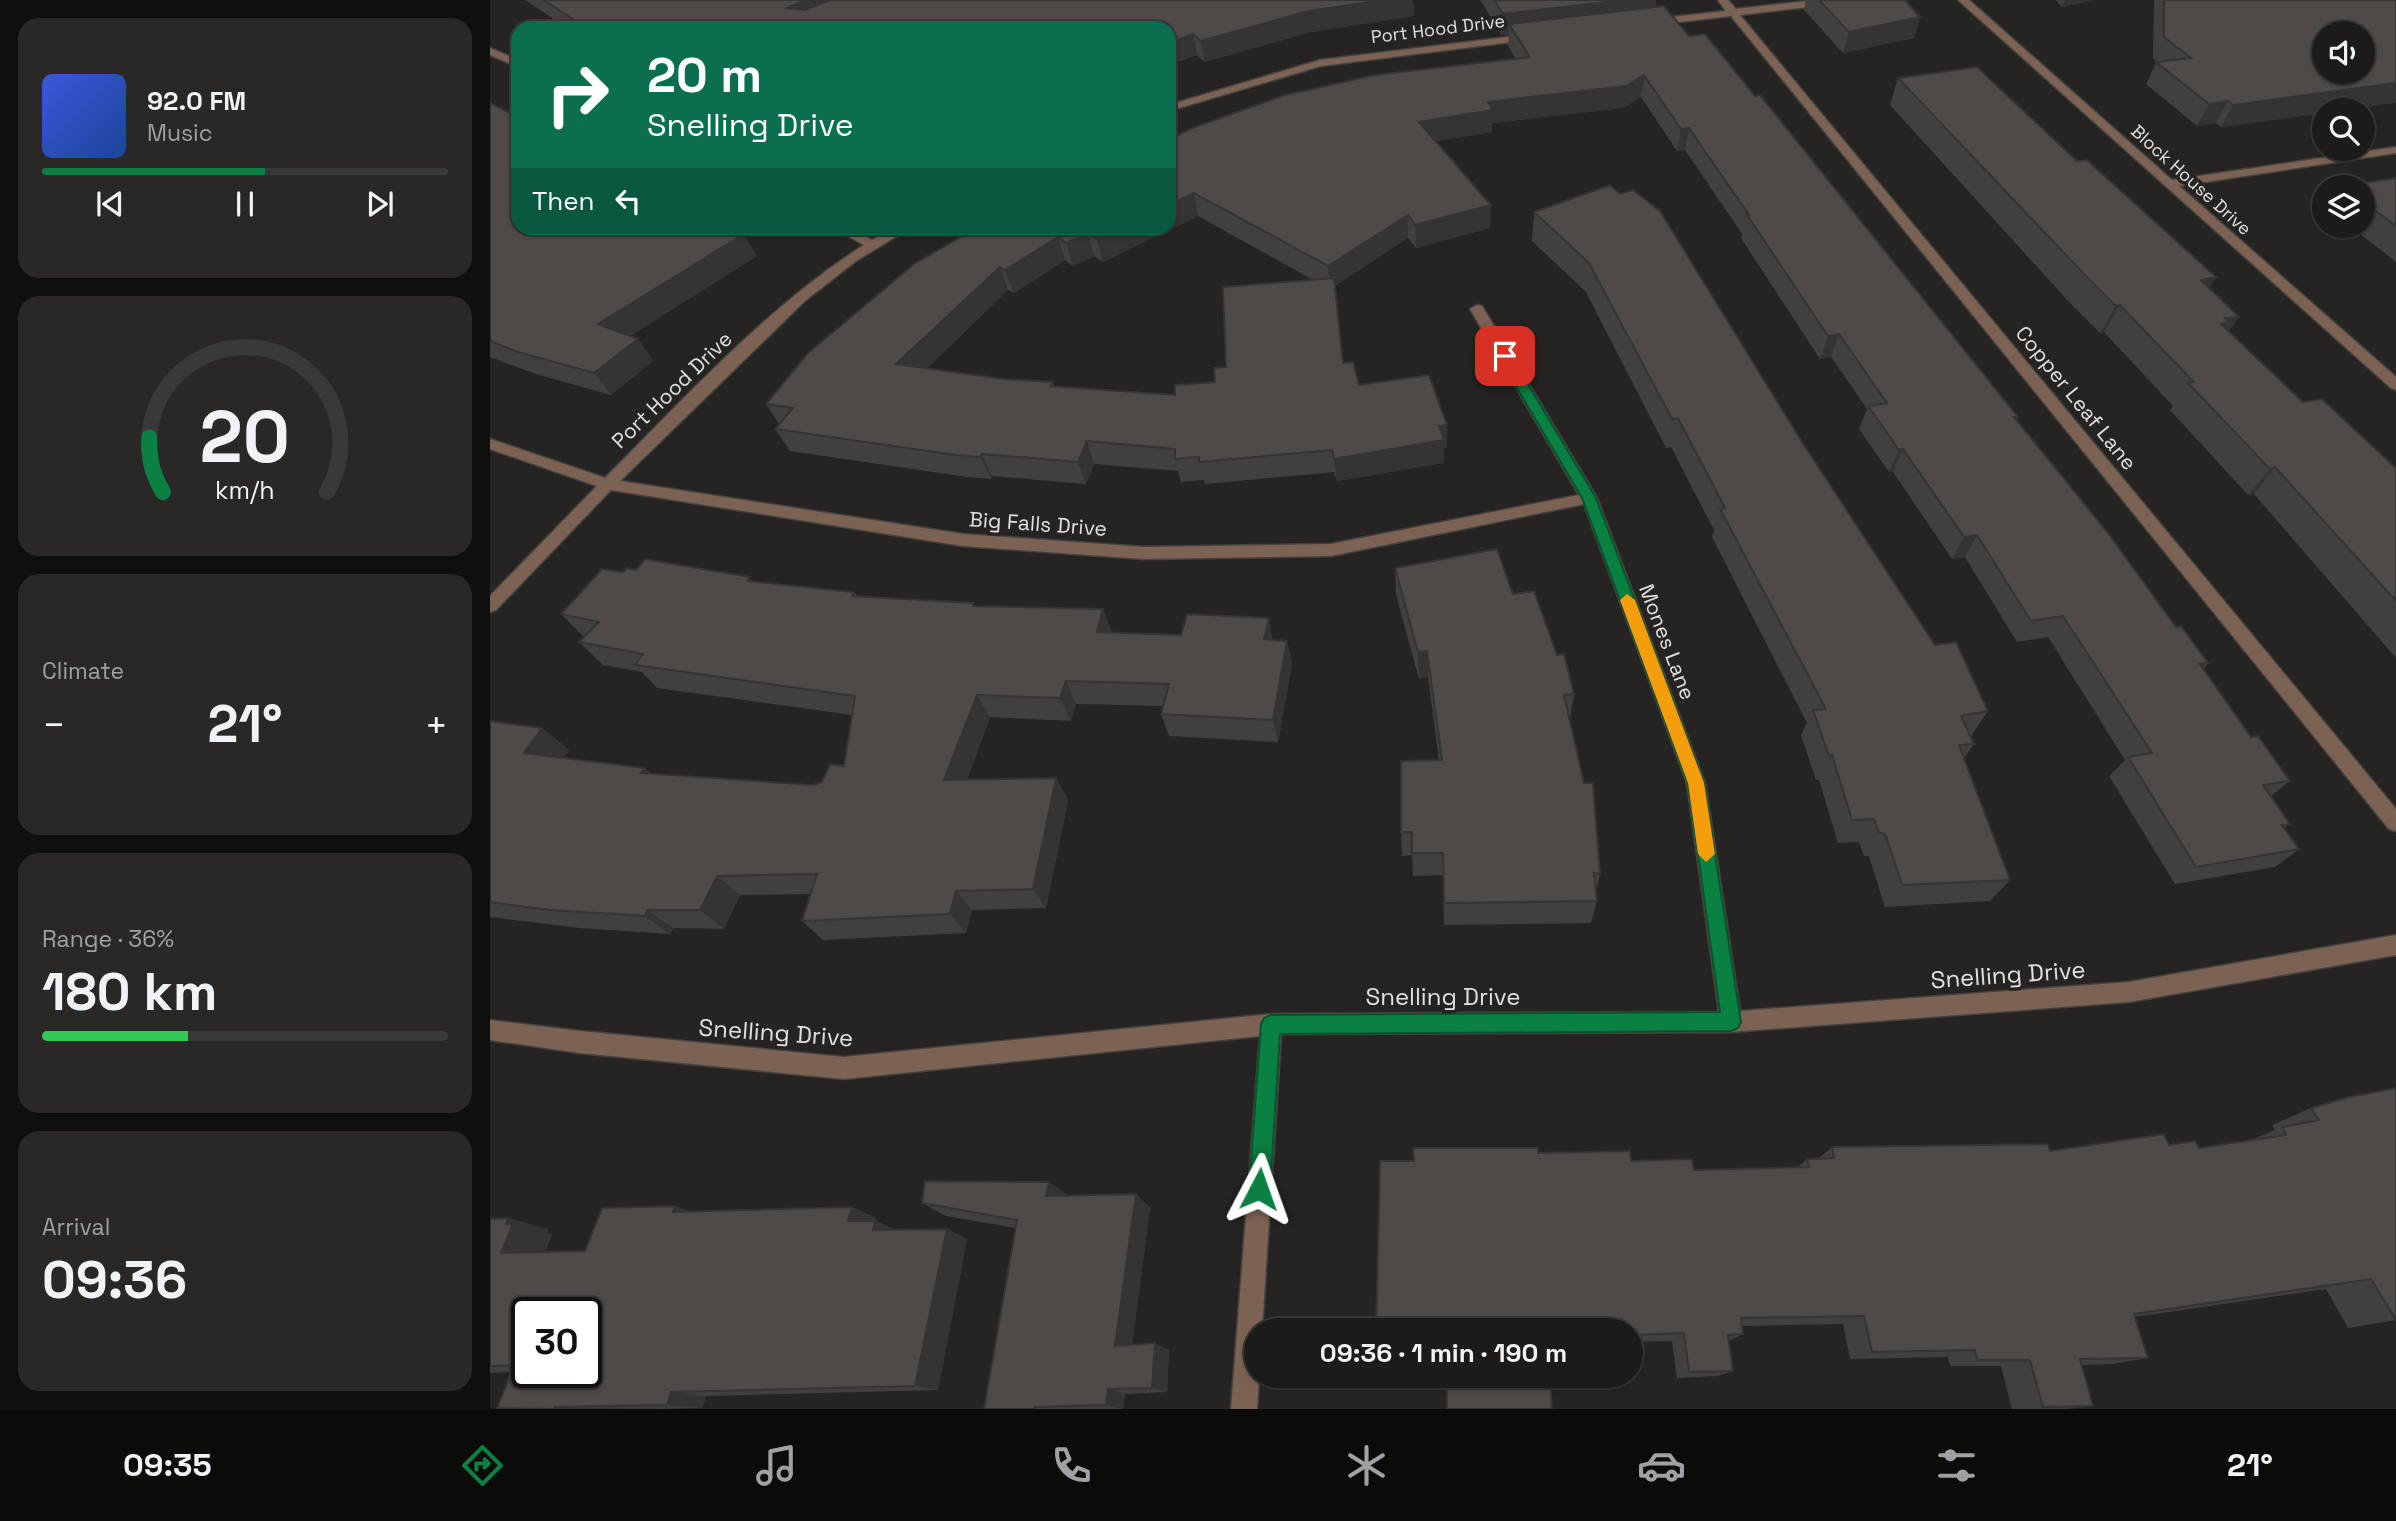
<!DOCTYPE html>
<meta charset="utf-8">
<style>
body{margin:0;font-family:"Space Grotesk",sans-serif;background:#292827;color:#f1f3f6;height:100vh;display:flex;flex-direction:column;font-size:26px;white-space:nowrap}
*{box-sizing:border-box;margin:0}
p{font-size:23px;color:#a0a1a2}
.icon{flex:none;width:38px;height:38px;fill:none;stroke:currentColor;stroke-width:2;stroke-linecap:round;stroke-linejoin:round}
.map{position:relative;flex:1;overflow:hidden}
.sheet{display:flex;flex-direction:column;gap:18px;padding:18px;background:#0f0f0e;width:490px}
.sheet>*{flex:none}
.banner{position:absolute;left:21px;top:21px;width:665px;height:214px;border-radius:21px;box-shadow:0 2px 5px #0004,0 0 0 2px #3a3939;background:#0b6e4f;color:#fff;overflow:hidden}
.tools{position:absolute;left:1822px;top:21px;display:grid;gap:14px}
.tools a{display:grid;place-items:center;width:63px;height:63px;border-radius:50%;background:#1c1b1a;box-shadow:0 2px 5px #0004,0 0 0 2px #3a3939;font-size:35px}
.speed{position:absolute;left:21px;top:1297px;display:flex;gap:14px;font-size:35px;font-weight:700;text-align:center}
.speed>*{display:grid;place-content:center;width:91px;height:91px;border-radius:50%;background:#1c1b1a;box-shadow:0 2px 5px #0004,0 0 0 2px #3a3939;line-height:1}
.speed .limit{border:4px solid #111;border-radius:10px;background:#fff;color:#111}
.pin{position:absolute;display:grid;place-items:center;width:60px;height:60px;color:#fff;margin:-30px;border-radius:14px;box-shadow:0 4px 10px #0006}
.me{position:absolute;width:77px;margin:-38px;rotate:4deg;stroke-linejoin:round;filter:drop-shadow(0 0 5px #0008)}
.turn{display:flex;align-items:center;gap:24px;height:147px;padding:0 21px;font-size:32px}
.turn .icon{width:91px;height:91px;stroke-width:2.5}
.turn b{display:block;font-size:49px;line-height:60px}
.then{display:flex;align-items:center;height:66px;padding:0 21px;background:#0003;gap:14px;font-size:26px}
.big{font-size:52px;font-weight:700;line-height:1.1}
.sheet .tile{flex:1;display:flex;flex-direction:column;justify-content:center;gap:10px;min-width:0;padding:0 24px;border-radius:21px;background:#292827}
.sheet .dial{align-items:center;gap:0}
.dial svg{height:182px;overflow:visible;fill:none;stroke:#3a3939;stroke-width:7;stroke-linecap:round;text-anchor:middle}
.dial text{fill:#f1f3f6;stroke:none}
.song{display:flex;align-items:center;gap:21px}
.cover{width:84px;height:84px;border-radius:10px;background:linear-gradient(135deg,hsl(230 70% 55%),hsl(220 70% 35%))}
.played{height:7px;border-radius:4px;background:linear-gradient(90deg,#0b8043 55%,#3a3939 55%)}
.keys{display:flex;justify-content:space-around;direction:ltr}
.heat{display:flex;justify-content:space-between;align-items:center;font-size:38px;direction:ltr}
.charge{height:10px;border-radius:5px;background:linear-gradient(90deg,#34c759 36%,#3a3939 0)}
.trip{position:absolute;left:754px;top:1318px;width:399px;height:70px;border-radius:35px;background:#1c1b1a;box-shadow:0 2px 5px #0004,0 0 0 2px #3a3939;font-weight:700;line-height:70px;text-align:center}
.dock{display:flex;height:112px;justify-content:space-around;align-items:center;background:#0b0b0a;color:#a0a1a2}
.dock .icon{width:49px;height:49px}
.dock .current{color:#0b8043}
.dock b{font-size:32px;color:#f1f3f6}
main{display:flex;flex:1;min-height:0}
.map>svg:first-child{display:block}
</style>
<main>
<section class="sheet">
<div class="tile">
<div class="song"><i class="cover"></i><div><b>92.0 FM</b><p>Music</p></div></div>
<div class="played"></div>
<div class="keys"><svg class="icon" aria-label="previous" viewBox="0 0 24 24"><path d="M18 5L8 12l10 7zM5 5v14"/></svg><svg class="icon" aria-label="pause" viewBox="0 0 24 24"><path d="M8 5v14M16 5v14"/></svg><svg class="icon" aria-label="next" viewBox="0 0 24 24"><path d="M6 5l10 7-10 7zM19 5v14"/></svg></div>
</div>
<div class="tile dial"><svg viewBox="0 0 100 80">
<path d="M14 69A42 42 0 1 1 86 69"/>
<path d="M14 69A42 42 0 0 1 8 45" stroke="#0b8043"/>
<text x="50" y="56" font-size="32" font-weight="700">20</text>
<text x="50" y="72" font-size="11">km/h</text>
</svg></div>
<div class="tile"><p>Climate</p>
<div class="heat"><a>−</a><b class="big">21°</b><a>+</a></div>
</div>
<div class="tile"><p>Range · 36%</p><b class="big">180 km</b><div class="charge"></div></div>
<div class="tile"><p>Arrival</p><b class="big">09:36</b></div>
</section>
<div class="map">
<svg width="1906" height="1409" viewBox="0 0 1906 1409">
<rect width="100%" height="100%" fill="#262422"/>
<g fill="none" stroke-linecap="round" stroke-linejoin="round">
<defs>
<path id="minor" d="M1228 0H1238L1246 9 1327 0H1357L1352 3 1250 15 1906 809V831L1899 829 1241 16 1164 25 1159 22 1164 19 1236 11Z
M1468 0H1479L1682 180 1906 147V153L1689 186 1906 377V390L1901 388Z
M1042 34 1047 37 1046 39 831 66 679 111V105L830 60Z
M0 48 28 60V67L0 55Z
M343 228H358L382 240 406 228H420L366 261 316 300 130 481 473 534 654 547 841 544 1089 495 980 309 987 305 992 306 1107 498 1215 783 1250 1011 1639 982 1906 935V955L1639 1002 1241 1032 791 1034 772 1330H766V1376H769L767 1409H741L770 1036 354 1079 90 1053 0 1040V1020L90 1031 354 1057 781 1014 1229 1012 1197 783 1094 504 841 556 654 559 473 546 121 490 6 610 0 612V596L107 486 0 449V439L115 478C195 398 278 306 374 245Z"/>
</defs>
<!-- minor casing -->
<use href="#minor" stroke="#444240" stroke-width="3"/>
<!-- minor -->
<use href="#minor" fill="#7b6253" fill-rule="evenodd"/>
</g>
<!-- wall -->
<path fill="#42403e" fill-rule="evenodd" d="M35 0H923L924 16 821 32 714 62 707 55 679 65V28H77Z
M990 0H1166L1165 7 1199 36 1265 96 1528 417 1526 419 1686 627 1718 663 1713 669 1761 737 1800 781 1781 796 1800 824 1794 828 1809 849 1785 867 1685 884 1619 776 1635 760 1558 637 1527 642 1475 557 1462 559 1403 472H1399L1369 429 1377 409 1341 357 1330 359 1251 238 1252 234 1195 150 1187 151 1151 97 1133 108 1002 123V132L946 141 1000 228 926 248 918 238 845 286 853 363 869 385 957 425V447L954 448V463L847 481 844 472 715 484 714 480 691 482 688 471 604 464 596 484 502 476 501 479 477 477 300 451 285 429 289 424 276 404 679 139 1026 59 1018 46 1019 35H1012ZM708 216 823 280 736 367 725 382 685 395 565 386 563 382 514 379 437 368 518 290 524 293 575 260 583 266 604 256 613 262Z
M1316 0H1415L1430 17 1424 38 1353 53 1314 10Z
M1566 0H1604L1572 7Z
M1664 0H1906L1834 110V113L1731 127 1726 123 1707 126 1656 84 1666 62H1668L1663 58Z
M1408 78 1587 161 1726 277 1719 288 1739 331 1813 402 1906 468V658L1764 494 1758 495 1680 410 1683 406 1614 332 1610 333 1579 302 1400 105Z
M0 103 267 256 140 336 148 339 163 361 121 395 46 374 0 357Z
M1906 178V262L1860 226H1872V187H1853Z
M1044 212 1312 442 1445 645 1498 711 1481 736 1484 744 1474 759 1520 880 1500 901 1395 907 1379 856H1374L1369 842 1348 843 1329 780H1326L1311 735 1317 723 1222 537 1224 530 1181 447 1176 448 1096 292 1042 241Z
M905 568 1023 594 1067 655 1084 694 1080 719 1110 874 1106 891 1107 901 1101 923 954 925 953 875 923 876 922 855 912 856 911 832 949 760 938 677 929 679 906 595Z
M146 570 364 592 367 596 485 606 622 633 797 641 802 664 788 742 679 736 671 714 673 706 586 704 581 721 500 717 477 780 566 778 578 800 556 908 482 910 476 933 333 940 312 921 321 894 250 895 234 929 183 928 180 934 89 928 0 917V721L52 728 79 750 73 758 162 774 323 785 332 782 354 766 362 715 167 688 152 672 113 665 89 642 94 637 71 614 133 572Z
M1859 1097 1906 1320 1858 1328 1836 1289 1645 1317 1658 1358 1622 1364 1592 1365 1603 1406 1578 1409H1522L1511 1366H1460L1458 1357 1360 1359 1353 1324 1252 1326 1253 1334 1239 1341 1243 1371 1228 1376 1187 1378 1182 1341 1141 1342V1330L924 1161 1048 1153 1141 1161 1204 1170 1308 1167 1317 1159H1328L1342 1147 1560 1151 1679 1145 1709 1148 1761 1140 1785 1130 1782 1125 1821 1108Z
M559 1182 577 1195 646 1194 660 1208 642 1345 679 1350 677 1392 635 1394 633 1409H494L526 1228 456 1216 432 1203Z
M362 1207 386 1218V1221L405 1230 457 1229 477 1239 448 1390 216 1396 212 1408 170 1409 7 1408 21 1372 0 1373V1219L58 1229 56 1233 62 1234 55 1252 95 1251 199 1211Z"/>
<!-- shaded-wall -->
<path fill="#363432" d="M316 0H371L308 28 297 8Z
M894 0H923L924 16 821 32 714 62 711 41 819 11Z
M1135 0H1166L1163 17 1019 24V35H1012L1013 14Z
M1575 0H1604L1572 7Z
M1430 17 1424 38 1353 53 1359 32Z
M703 34 707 55 679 65V43Z
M1154 75 1151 97 1133 108 1002 123V132L929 144V122L998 102Z
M1906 83V103L1852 110H1834V113L1731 127 1743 105Z
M1738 101 1726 123 1707 126 1719 104Z
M1199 128 1195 150 1187 151 1191 129Z
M704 193 708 216 613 262 607 239 631 228H679V205Z
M1001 205 1000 228 926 248 925 225Z
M918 215V238L840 289 838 266Z
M598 233 604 256 583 266 576 243Z
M254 234 267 256 124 346 108 324Z
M568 237 575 260 524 293 515 270Z
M510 267 518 290 418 387 406 364Z
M1726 277 1708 304 1711 280Z
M1630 305 1614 332 1610 333 1626 306Z
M1749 317 1730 344 1731 324 1735 318Z
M1349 334 1341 357 1330 359 1338 336Z
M148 339 163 361 121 395 104 373Z
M957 425V447L954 448V463L847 481 844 459 949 426Z
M597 441 604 464 596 484 588 462Z
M1413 449 1403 472H1399L1409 450Z
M492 454 502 476 501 479 490 457Z
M1785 467 1764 494 1758 495 1780 469Z
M1487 535 1475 557 1462 559 1474 537Z
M613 609 622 632H607Z
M779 618 783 642 774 639Z
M797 641 802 664 788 742 783 720Z
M937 651 938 677 929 679 928 652Z
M576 681 586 704 581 721 570 698Z
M487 695 500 717 469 801 454 780Z
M52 728 79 750 62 775 34 753Z
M155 768 179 789 151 773Z
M566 778 578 800 556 908 543 889Z
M227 876 250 895 234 929 210 910Z
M466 891 482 910 476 933 460 914Z
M157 910 183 928 180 934 155 916Z
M559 1182 577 1195 556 1196Z
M646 1194 660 1208 641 1352 625 1346Z
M185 1206 217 1218 183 1212Z
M362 1207 386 1218V1221L409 1232 407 1241 358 1221Z
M18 1218 58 1229 56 1233 62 1234 51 1263 11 1253Z
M457 1229 477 1239 448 1390 425 1386Z
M665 1343 679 1350 677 1392 662 1388Z
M618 1389 635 1394 633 1409 616 1405Z
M181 1392 216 1396 212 1408 177 1405Z
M65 1407 89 1409H64Z"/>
<!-- building -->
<path fill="#4d4a48" stroke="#363432" stroke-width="2" fill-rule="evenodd" d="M54 0H316L297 8 315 10 340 0H894L819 11 711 41 703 34 679 43V28H96Z
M1004 0H1135L1013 14Z
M1329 0H1415L1430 17 1359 32Z
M1674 0H1906V83L1743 105 1738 101 1719 104 1666 62 1701 58 1674 37ZM1834 33H1872V72H1834Z
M1174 6 1199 36 1215 34 1265 96 1270 95 1528 417H1524L1618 533 1686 627 1691 626 1718 663 1710 664 1761 737 1768 736 1800 781 1773 785 1800 824 1792 825 1809 849 1706 867 1638 757 1662 753 1573 616 1541 621 1487 535 1474 537 1413 449 1409 450 1378 406 1397 403 1349 334 1338 336 1257 215H1259L1199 128 1191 129 1154 75 1136 86 998 102 1003 110 929 122 1001 205 925 225 918 215 838 266 704 193 679 205V139L705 127 795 95 885 75 1040 57 1019 24Z
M1487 67 1587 161 1597 160 1726 277 1711 280 1749 317 1735 318 1739 322 1731 324 1813 402 1832 399 1906 468V601L1785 467 1780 469 1698 383 1704 382 1630 305 1626 306 1594 274 1408 78Z
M0 103 28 117V228H243L254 234 108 324 148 339 104 373 28 352 0 341Z
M1906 178V226L1872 201V187L1854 186Z
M1120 185 1130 194 1143 190 1170 211 1312 442 1445 645 1466 642 1498 711 1471 716 1484 744 1469 745 1520 880 1412 885 1395 834 1389 833 1384 819 1362 820 1342 755 1339 756 1323 710 1336 709 1230 509 1235 508 1188 418 1182 419 1099 263 1044 212Z
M486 228H631L607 239 598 233 576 243 568 237 515 270 510 267 406 364 514 379 563 382 561 386 685 395V385L725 382 724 368 736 367 733 287 844 278 853 363 863 362 869 385 939 375 957 425 949 426 954 440 844 459 842 450 709 462V457L685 459V449L597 441 588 462 492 454 490 457 466 455 285 429 303 408 276 404 318 353 424 264Z
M1007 549 1023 594 1044 591 1067 655 1074 654 1084 694 1074 695 1094 783H1103L1110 874 1104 873 1107 901 954 903 953 853H922V832H911V761L952 760 937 651 928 652 905 568Z
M155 559 260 577 258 581 364 592 362 596 484 603 483 606 613 609 607 632 691 635 697 614 779 618 774 639 797 641 783 720 671 714 679 684 576 681 570 698 487 695 454 780 566 778 543 889 466 891 460 914 312 921 327 874 227 876 210 910H157L155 916 60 910 0 902V721L52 728 34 753 155 768 151 773 323 785 332 782 340 764 354 766 365 696 145 665 153 654 89 642 109 622 71 614 112 569 133 572 137 568 146 570Z
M1906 1088V1320L1881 1279 1644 1314 1658 1358 1590 1359 1603 1406 1553 1407 1540 1360H1487L1485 1350 1382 1352 1374 1316 1251 1318 1253 1334 1238 1335 1243 1371 1199 1372 1194 1333 1141 1335V1330H886L890 1161H924L923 1148H1048V1153L1140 1151 1141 1161 1202 1159 1204 1170 1319 1167 1317 1159 1344 1158 1342 1147 1558 1144 1560 1151 1674 1134 1679 1145 1705 1141 1709 1148 1796 1135 1792 1127 1829 1120 1821 1108 1859 1097Z
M435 1181 559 1182 556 1196 646 1194 625 1346 665 1343 662 1388 618 1389 616 1405 545 1407V1409H494L527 1220 432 1203Z
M185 1206 183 1212 362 1207 358 1221H385L383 1230 457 1229 425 1386 181 1392 177 1405 65 1407 64 1409 7 1408 24 1365 0 1366V1219L18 1218 16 1224H23L11 1253 95 1251 112 1208ZM37 1312H96V1372H37Z
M957 1376H1060L1062 1409H957Z"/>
<!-- route -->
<path fill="#0b8043" stroke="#07532c" stroke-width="2" d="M1015 352 1021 356 1106 498 1214 783 1251 1022 1248 1028 1241 1031 790 1034 780 1189 777 1196 769 1200 762 1196 759 1189 771 1024 774 1018 781 1015 1230 1012 1198 783 1092 498 1008 356Z"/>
<!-- slow -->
<path fill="#f59e0b" d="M1137 594 1145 600 1214 783 1225 854 1216 862 1208 854 1198 783 1130 600Z"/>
<g text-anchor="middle" stroke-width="7" stroke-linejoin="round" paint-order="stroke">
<!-- far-street labels -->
<g font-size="18" fill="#e2e0df" stroke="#262422">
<text transform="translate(948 29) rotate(-7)" y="6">Port Hood Drive</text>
<text transform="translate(1701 180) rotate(42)" y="6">Block House Drive</text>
</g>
<!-- street labels -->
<g font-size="21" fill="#e2e0df" stroke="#262422">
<text transform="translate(182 390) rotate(-44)" y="7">Port Hood Drive</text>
<text transform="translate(1586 398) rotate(51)" y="7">Copper Leaf Lane</text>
<text transform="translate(548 524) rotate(4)" y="7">Big Falls Drive</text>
<text transform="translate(1177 642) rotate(69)" y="7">Mones Lane</text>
</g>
<!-- near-street labels -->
<g font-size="24" fill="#e2e0df" stroke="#262422">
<text transform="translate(1518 975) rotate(-4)" y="8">Snelling Drive</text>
<text x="953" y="1005">Snelling Drive</text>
<text transform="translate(286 1033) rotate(4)" y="8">Snelling Drive</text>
</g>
</g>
</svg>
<div class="tools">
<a><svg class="icon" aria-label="sound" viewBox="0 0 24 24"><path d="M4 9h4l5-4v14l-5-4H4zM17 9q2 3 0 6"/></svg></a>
<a><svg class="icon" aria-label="search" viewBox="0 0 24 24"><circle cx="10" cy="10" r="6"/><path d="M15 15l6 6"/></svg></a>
<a><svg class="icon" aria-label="layers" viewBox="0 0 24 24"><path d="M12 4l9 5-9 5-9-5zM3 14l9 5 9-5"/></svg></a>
</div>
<div class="speed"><div class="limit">30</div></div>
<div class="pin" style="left:1015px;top:356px;background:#d93025"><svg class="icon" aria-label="arrive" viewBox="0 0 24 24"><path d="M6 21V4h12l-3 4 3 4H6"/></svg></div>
<svg class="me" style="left:769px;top:1189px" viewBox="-20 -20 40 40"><path d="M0-17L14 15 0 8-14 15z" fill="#0b8043" stroke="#fff" stroke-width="4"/></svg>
<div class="trip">09:36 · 1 min · 190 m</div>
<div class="banner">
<div class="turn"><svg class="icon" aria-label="right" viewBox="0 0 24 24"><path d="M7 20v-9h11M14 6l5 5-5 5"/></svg><div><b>20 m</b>Snelling Drive</div></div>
<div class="then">Then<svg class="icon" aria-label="left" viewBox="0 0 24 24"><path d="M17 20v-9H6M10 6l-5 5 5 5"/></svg></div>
</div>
</div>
</main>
<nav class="dock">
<b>09:35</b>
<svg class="icon current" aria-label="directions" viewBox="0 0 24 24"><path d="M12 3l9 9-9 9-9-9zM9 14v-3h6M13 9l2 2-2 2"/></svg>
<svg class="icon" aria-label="music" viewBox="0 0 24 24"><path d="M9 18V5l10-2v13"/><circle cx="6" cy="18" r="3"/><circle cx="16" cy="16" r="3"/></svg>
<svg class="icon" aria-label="phone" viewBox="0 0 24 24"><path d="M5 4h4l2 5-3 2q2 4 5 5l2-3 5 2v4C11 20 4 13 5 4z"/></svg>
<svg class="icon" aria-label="climate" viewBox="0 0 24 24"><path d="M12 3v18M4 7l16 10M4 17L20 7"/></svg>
<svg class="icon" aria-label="car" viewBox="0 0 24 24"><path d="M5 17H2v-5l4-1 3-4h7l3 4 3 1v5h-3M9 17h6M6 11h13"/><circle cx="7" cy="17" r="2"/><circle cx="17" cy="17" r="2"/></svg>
<svg class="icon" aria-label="filters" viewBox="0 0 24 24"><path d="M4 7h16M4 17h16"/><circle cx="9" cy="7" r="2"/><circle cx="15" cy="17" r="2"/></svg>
<b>21°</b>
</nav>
